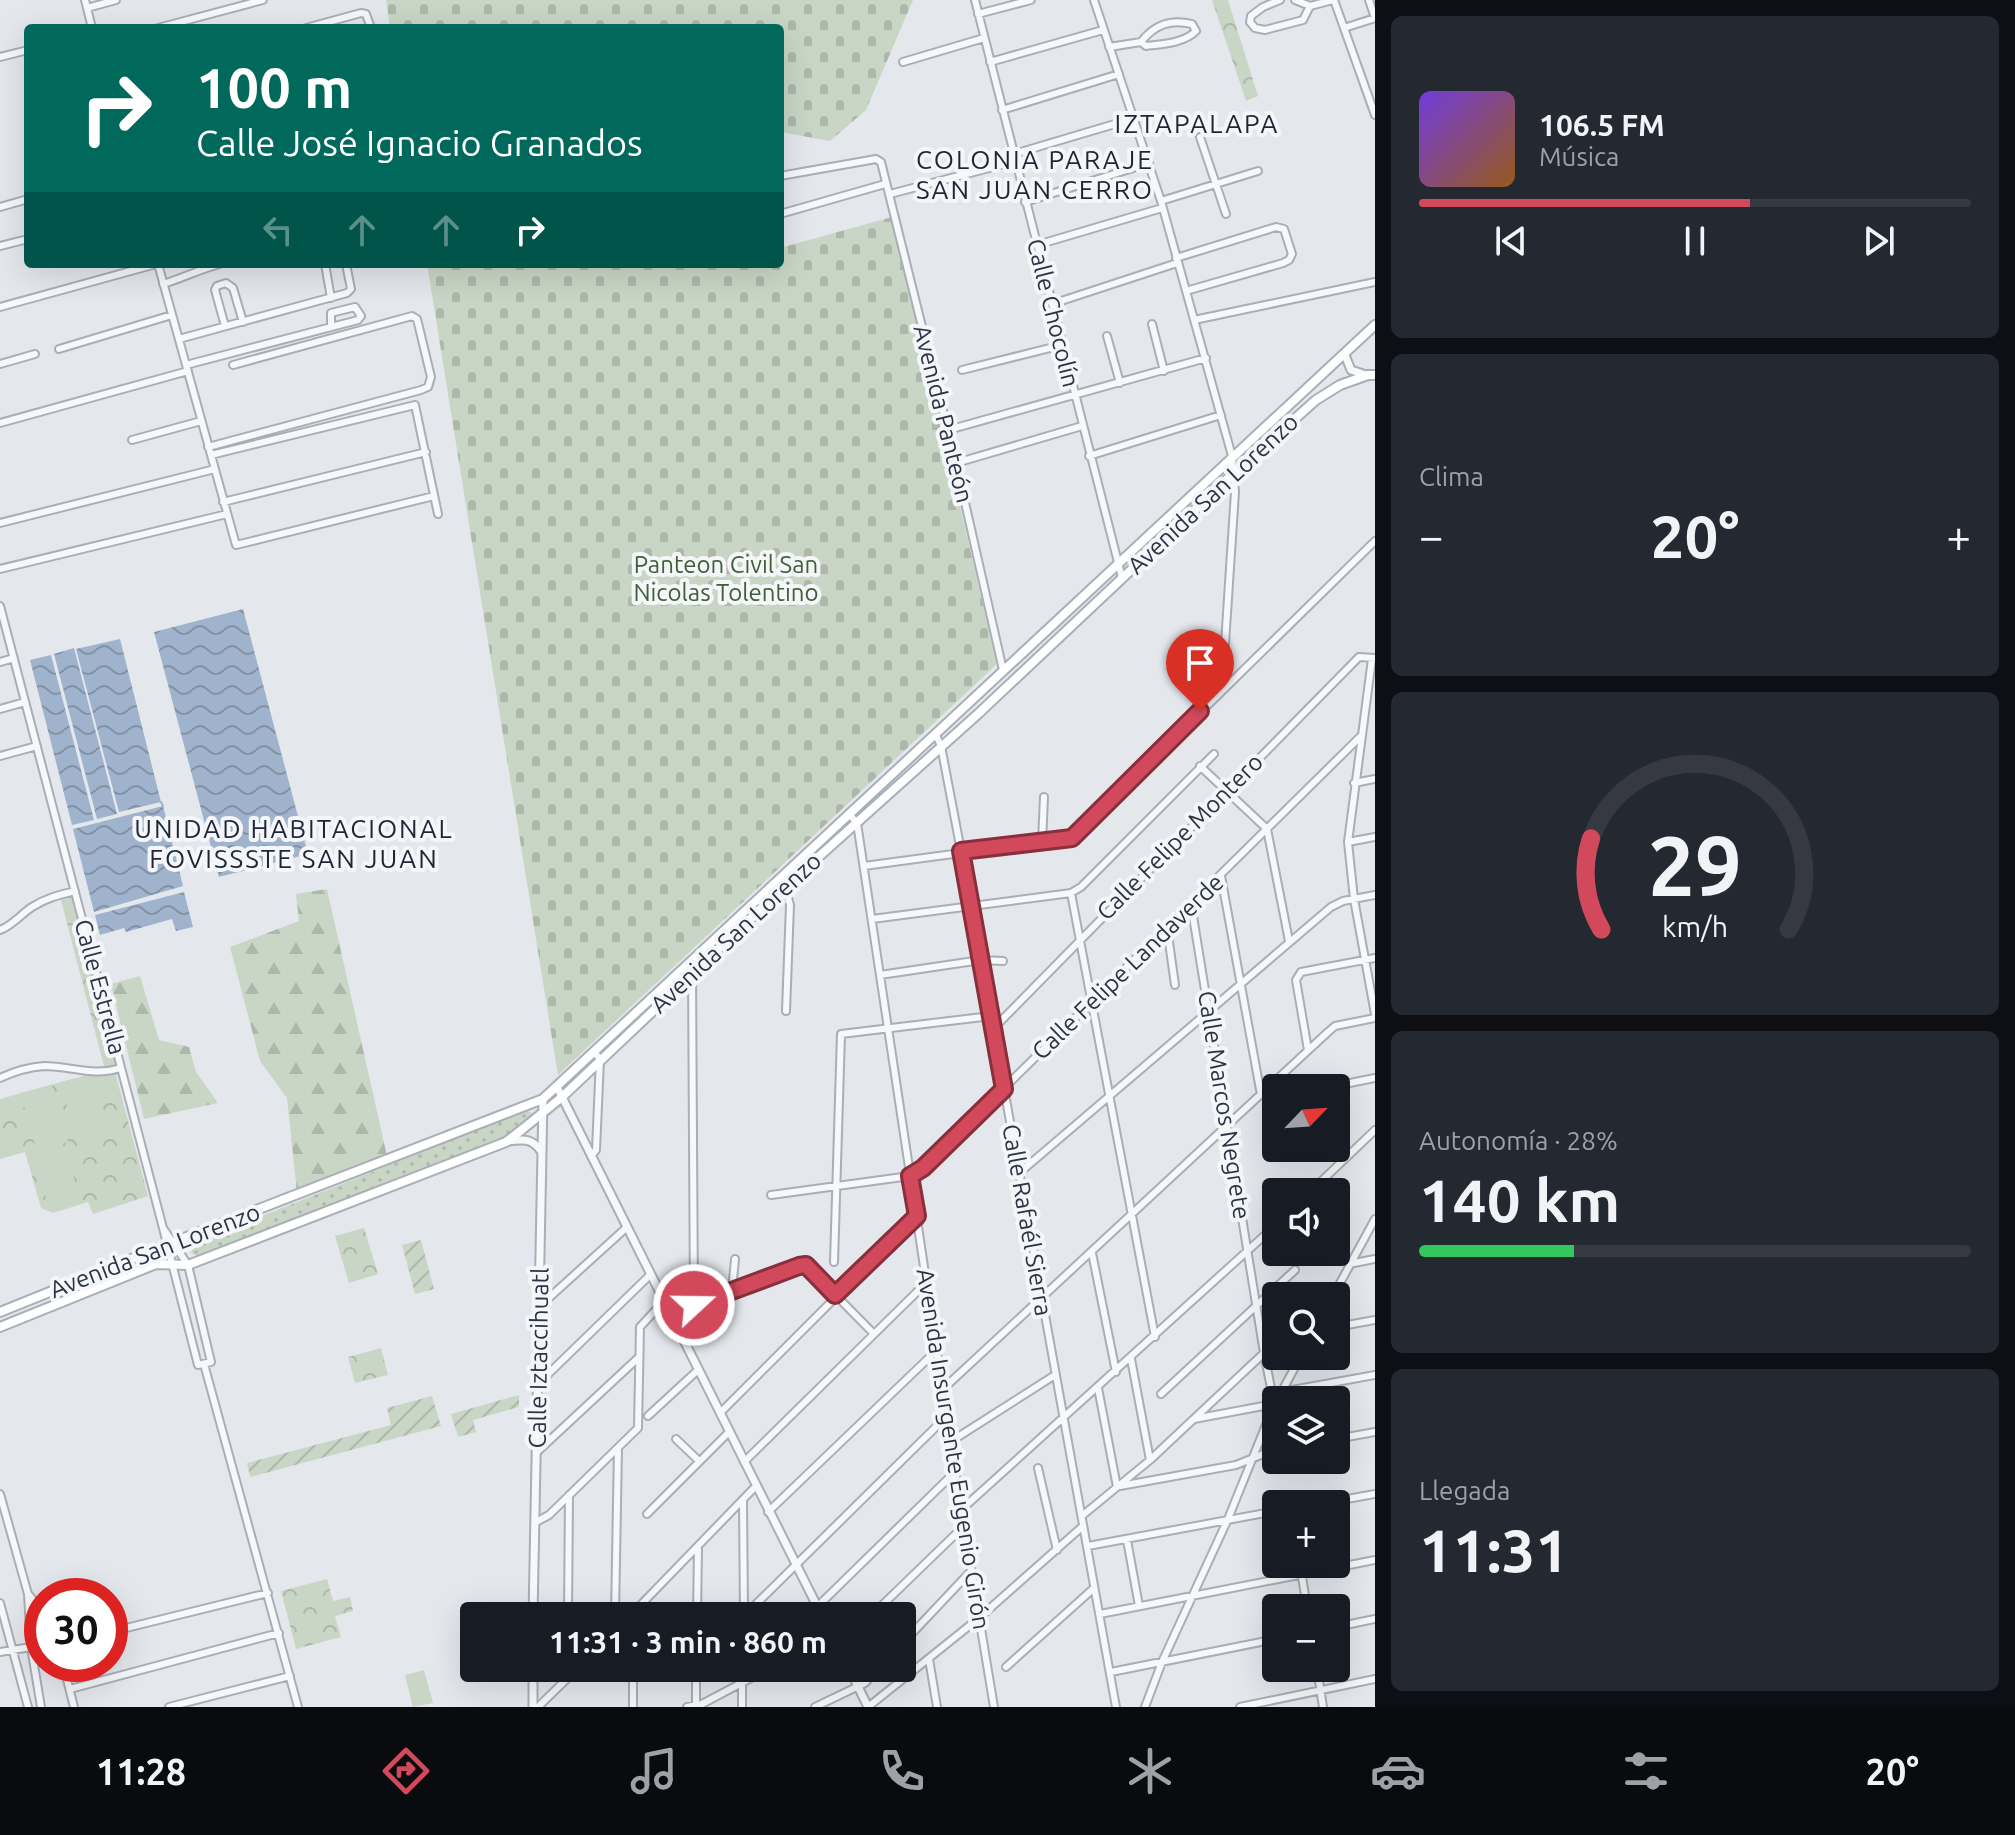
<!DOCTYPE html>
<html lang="es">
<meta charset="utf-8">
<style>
body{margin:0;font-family:Ubuntu,sans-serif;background:#242831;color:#f1f3f6;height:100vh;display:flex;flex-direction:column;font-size:30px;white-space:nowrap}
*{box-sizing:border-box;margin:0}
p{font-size:26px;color:#9ea1a6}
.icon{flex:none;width:44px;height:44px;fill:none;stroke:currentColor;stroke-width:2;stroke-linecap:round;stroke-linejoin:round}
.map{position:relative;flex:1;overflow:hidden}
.drawer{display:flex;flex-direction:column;gap:16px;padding:16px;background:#0d0f14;width:640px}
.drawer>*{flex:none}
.guide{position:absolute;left:24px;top:24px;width:760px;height:244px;border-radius:8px;box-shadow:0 8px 32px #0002;background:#00695c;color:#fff;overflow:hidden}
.needle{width:52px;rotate:65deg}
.buttons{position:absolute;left:1262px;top:1074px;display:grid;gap:16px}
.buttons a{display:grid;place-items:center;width:88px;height:88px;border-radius:8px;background:#171b24;box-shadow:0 8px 32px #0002;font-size:40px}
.speed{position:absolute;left:24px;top:1578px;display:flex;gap:16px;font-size:40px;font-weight:700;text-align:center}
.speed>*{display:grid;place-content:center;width:104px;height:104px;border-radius:50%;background:#171b24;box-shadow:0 8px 32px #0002;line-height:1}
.speed .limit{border:12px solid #d22;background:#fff;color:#111}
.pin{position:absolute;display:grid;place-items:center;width:68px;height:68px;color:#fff;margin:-82px -34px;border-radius:50% 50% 50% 0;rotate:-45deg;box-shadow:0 0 8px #0007}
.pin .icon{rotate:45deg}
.me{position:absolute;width:88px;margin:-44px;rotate:69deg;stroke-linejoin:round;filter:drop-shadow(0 0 6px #0008)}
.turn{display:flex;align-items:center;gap:28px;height:168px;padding:0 40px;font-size:36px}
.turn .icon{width:104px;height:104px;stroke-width:2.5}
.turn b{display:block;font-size:56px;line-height:68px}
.lanes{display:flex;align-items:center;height:76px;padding:0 40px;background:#0003;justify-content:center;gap:40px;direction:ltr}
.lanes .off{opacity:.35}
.big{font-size:60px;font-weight:600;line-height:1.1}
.drawer .widget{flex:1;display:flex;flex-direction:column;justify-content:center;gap:12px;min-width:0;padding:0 28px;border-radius:12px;background:#242831}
.drawer .dial{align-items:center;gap:0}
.dial svg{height:208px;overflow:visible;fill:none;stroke:#363941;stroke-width:7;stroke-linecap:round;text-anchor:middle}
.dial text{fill:#f1f3f6;stroke:none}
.song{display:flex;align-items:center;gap:24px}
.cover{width:96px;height:96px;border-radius:12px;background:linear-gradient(135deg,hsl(260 70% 55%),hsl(30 70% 35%))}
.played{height:8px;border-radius:4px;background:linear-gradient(90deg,#d1495b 60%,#363941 60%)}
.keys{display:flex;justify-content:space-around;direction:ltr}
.heat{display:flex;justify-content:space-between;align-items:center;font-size:44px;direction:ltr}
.charge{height:12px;border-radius:6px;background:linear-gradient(90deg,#34c759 28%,#363941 0)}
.trip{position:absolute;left:460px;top:1602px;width:456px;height:80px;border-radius:8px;background:#171b24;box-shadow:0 8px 32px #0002;font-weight:600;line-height:80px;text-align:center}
.menu{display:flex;height:128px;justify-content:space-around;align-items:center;background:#090b0e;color:#9ea1a6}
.menu .icon{width:56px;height:56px}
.menu .on{color:#d1495b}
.menu b{font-size:36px;color:#f1f3f6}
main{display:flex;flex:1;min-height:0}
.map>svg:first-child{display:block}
</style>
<main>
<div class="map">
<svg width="1375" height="1707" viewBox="0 0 1375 1707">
<defs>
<pattern id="grass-dots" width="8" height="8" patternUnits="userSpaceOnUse" patternTransform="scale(2)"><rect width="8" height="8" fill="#c9d6c5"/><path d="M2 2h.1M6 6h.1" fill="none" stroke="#adb8ab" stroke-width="1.8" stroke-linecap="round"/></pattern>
<pattern id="forest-firs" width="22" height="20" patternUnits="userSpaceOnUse" patternTransform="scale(2)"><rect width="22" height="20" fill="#c9d6c5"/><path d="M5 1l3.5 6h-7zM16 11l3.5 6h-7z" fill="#adb8ab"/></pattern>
<pattern id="cemetery-stones" width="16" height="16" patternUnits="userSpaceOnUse" patternTransform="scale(2)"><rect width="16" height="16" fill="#c9d6c5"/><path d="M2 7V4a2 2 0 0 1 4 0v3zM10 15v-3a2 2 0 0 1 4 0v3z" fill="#adb8ab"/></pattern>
<pattern id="park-crowns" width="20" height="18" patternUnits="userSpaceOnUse" patternTransform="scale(2)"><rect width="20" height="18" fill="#c9d6c5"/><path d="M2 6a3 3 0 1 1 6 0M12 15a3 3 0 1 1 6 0" fill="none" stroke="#adb8ab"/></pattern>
<pattern id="garden-furrows" width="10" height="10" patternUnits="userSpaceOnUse" patternTransform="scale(2)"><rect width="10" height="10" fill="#c9d6c5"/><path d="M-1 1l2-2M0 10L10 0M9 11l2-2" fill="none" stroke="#adb8ab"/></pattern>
<pattern id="water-waves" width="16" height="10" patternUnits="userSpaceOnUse" patternTransform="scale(2)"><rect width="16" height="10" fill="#9fb4cc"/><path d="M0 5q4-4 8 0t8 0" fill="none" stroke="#8293a7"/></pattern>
</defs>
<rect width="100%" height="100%" fill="#e4e7ec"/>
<!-- grass -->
<path fill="url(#grass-dots)" d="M526 1110 532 1113 533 1122 505 1140 200 1257 191 1253 195 1243Z"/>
<!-- forest -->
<path fill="url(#forest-firs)" d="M327 889 387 1156 297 1193 287 1098 260 1061 230 947 299 921 296 894Z
M140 976 159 1040 189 1047 196 1072 218 1103 144 1119 111 984Z"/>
<!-- cemetery -->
<path fill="url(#cemetery-stones)" d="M386 0H913L866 110 830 141 780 132V28H390Z
M892 217 997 664 558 1075 427 264H780V248Z"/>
<!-- park -->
<path fill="url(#park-crowns)" d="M1212 0H1228L1258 96 1246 101Z
M74 896 118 1067 114 1068 148 1196 93 1214 88 1202 53 1213 41 1208 25 1152 0 1159V1099L105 1070 61 900Z
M364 1228 378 1274 349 1283 335 1236Z
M381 1348 388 1375 355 1383 348 1357Z
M327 1579 333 1601 350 1597 353 1611 335 1616 341 1637 296 1649 281 1591Z"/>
<!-- garden -->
<path fill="url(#garden-furrows)" d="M421 1240 434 1289 415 1294 402 1245Z
M519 1395V1407L473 1420 476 1432 458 1437 451 1414Z
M432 1396 441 1426 250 1477 247 1463 391 1425 387 1408Z"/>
<!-- pitch -->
<path fill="#c9d6c5" d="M94 1074 109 1132 75 1140 61 1082Z
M52 1085 68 1142 37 1151 20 1093Z
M66 1148 80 1201 49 1209 35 1157Z
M424 1670 433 1703 413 1707 405 1675Z"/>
<!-- water -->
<path fill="url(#water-waves)" d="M243 609 308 854 219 877 154 632Z
M120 639 161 802 119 812 76 649Z
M74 648 117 814 97 819 54 654Z
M51 655 94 820 72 825 30 660Z
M163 806 183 886 94 912 73 829Z
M184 892 193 927 176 931 172 919 126 932 124 928 100 935 95 915Z"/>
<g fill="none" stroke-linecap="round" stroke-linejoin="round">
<!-- stream -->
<path stroke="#9fb4cc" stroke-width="2" d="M161 802 163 806"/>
<defs>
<path id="minor" d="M85 0 92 28
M975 0 1122 578
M1094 0 1161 201 1232 456 1235 492 1222 689
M1280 0 1263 7 1251 16 1250 22 1255 28 1265 30 1303 20 1310 6
M1295 0 1310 6 1333 0
M1334 0 1375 115
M1369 0 1375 18
M87 8 116 0
M978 14 1031 0
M158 28 263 0
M306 28 361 13 366 14 371 28
M1344 28 1375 18
M1109 47 1141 42 1146 46C1163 44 1184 43 1196 31L1192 24C1171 19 1155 24 1141 42
M0 57 28 50
M903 62 984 38
M990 62 1103 30
M1002 110 1119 74
M1200 137 1226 214
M1014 154 1135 118
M780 176 876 159 881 162 956 463 1003 670
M890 194 1016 161
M1161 201 1258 171
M1025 202 1149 163
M0 207 28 199
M780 214 885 184
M1037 245 1162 208
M0 246 28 239
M1176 258 1276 227 1284 229 1292 254 1289 260 1283 263 1186 291
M158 264 236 545 434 496
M325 264 331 298
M163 284C183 278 200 269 220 264
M1052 304 1177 263
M0 307 156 264
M1194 320 1375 282
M1152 324 1164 371
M225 326 215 290 217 286 226 283 233 288 243 322
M1107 336 1120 383
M179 339 347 293 351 289 346 264
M59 349 172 315
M0 364 35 354
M186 365 358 320 361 316 355 307 331 313V327
M962 370 1062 345
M0 423 188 371
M948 430 1206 358
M132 440 201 421
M208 447 421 390 428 387 431 377 417 319 412 316 233 365
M211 455 415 405 438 514
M1089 456 1221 415
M956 463 1082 426
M223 502 426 452
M0 523 215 469
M0 569 227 514
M0 606 163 1228 188 1265 211 1362 198 1365 163 1228
M1372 659 1348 842 1354 899 1375 1014
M0 662 14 658
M0 709 25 702
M935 733 941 746 961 851 1116 1707
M0 756 37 746
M1200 766 1267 829 1289 941
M1354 783 1375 779
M849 814 857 823 955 1472 994 1707
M1042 842 1044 797
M1348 842 1375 837
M864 866 1072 838 1375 541
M1221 876 1261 1095
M785 887 790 905 786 1011
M1071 893 1155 1337
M1191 904 1264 1353 1271 1388 1278 1398
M872 919 1071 893 1081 887 1214 754
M1167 928 1175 985
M0 930C13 925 20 915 32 907 46 898 59 895 75 891
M692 971 694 1305
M880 975 981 960 1003 961
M994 1028 1359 657 1375 658
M1308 1050 1296 980 1301 972 1375 958
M0 1078C13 1072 29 1067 44 1066 72 1066 92 1077 121 1068
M1325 1088 1375 1078
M591 1156 596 1150 600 1059 594 1052
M1018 1174 1331 907 1343 901 1375 895
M1310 1192 1375 1130
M771 1195 910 1176 923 1168 1362 735
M1092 1253 1116 1372
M834 1262 841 1034 991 1016
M1349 1264 1375 1259
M732 1290 735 1259
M1333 1296 1375 1219
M540 1306 626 1228
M671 1315 732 1290 806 1265 874 1334
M1336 1327 1375 1320
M1131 1359 1150 1460
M204 1364 298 1707
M538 1384 650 1275
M1098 1388 1117 1487
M943 1389 1328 1032 1335 1026 1375 1018
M1282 1391 1301 1356
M1281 1392 1375 1375
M1161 1394 1295 1270
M720 1413 917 1216
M648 1416 698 1370
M1194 1419 1274 1404
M676 1439 699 1461
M1336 1439 1375 1432
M950 1442 1055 1375
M537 1452 638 1358
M744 1462 927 1282
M1038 1468 1057 1550
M1120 1486 1236 1465 1276 1449
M0 1494 28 1594 31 1647 41 1707
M743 1501 744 1616
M1319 1504 1375 1494
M961 1510 1276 1225
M768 1512 937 1350
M647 1514 729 1432
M1083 1515 1150 1460 1264 1353
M536 1522 549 1515 638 1428 640 1327 664 1301
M1127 1540 1139 1606
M1088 1546 1276 1511
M1300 1564 1307 1608
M29 1595 42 1611
M0 1603 28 1707
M817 1607 955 1472
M1100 1614 1375 1560
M568 1616 569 1495
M615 1616 618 1448
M630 1616 756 1486
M697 1616 698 1548
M744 1616 947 1416
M871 1616 963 1527
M1336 1627 1375 1619
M110 1632 268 1593
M902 1644 971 1571
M0 1652 31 1647
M929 1659 937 1707
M63 1664 74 1707
M1006 1667 1094 1588
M633 1668V1707
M1317 1668 1323 1707
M1111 1672 1276 1639
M70 1689 279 1633
M169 1707 290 1676
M538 1707 578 1668
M687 1707 702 1704 770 1668
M696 1707V1668
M742 1707V1668
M815 1707 865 1683 879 1668
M868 1707 979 1618 1083 1526
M1145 1707 1162 1662 1228 1519 1276 1400
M1240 1707 1375 1679"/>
<path id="tertiary" d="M1345 355 1351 370 1366 375
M557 1087 822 1616
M508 1141C523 1139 532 1138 541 1151
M533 1616 543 1099
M849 1668 868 1707
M533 1707V1668"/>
<path id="secondary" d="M0 1312 171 1243 543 1099 1375 325
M0 1327 156 1264 188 1265 506 1142 524 1128 562 1097 766 904 979 713 1235 472 1316 400 1340 385 1368 375H1375"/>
</defs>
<!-- minor casing -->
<use href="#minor" stroke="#a9aeb7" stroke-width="10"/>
<!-- tertiary casing -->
<use href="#tertiary" stroke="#a9aeb7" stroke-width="11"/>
<!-- secondary casing -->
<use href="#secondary" stroke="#a9aeb7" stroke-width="12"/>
<!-- minor -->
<use href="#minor" stroke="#f7f8fa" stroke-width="6"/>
<!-- tertiary -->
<use href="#tertiary" stroke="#f7f8fa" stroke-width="7"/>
<!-- secondary -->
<use href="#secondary" stroke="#fff" stroke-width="8"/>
</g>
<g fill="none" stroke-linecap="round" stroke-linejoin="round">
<defs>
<path id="route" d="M694 1305 799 1266 806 1265 835 1295 917 1216 910 1176 923 1168 1004 1089 961 851 1072 838 1200 711"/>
</defs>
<!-- route casing -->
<use href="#route" stroke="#882f3b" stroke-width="20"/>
<!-- route -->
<use href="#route" stroke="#d1495b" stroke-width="14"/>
</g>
<g text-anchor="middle" stroke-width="8" stroke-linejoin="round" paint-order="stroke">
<!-- street labels -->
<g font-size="24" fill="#2b3445" stroke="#f4f6f9">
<text transform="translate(1053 313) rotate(76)" y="8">Calle Chocolín</text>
<text transform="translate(943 414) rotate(76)" y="8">Avenida Panteón</text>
<text transform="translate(1213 494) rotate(-43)" y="8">Avenida San Lorenzo</text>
<text transform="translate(1180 837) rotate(-45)" y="8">Calle Felipe Montero</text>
<text transform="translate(736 933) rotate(-43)" y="8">Avenida San Lorenzo</text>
<text transform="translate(1128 967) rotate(-44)" y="8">Calle Felipe Landaverde</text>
<text transform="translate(100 987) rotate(75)" y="8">Calle Estrella</text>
<text transform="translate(1224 1105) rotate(81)" y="8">Calle Marcos Negrete</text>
<text transform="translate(1027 1220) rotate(80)" y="8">Calle Rafaél Sierra</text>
<text transform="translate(155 1251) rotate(-21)" y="8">Avenida San Lorenzo</text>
<text transform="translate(539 1358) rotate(-89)" y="8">Calle Iztaccihuatl</text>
<text transform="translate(953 1449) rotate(81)" y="8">Avenida Insurgente Eugenio Girón</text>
</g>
<!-- park labels -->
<g font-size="24" fill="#3f6138" stroke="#f4f6f9">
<text x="726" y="573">Panteon Civil San<tspan x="726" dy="28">Nicolas Tolentino</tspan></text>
</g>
<!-- neighbourhood labels -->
<g font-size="26" letter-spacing="2" fill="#1d2536" stroke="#f4f6f9">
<text x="1197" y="133">IZTAPALAPA</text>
<text x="1035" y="169">COLONIA PARAJE<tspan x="1035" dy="30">SAN JUAN CERRO</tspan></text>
<text x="294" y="838">UNIDAD HABITACIONAL<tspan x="294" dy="30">FOVISSSTE SAN JUAN</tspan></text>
</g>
</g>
</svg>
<div class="buttons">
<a><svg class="needle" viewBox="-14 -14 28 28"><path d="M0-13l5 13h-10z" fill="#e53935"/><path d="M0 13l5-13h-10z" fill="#9ea1a6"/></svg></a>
<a><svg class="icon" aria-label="sound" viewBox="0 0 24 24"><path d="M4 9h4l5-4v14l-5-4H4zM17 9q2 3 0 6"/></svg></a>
<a><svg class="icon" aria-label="search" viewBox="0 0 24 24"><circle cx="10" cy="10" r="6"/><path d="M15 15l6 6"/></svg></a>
<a><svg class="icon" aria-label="layers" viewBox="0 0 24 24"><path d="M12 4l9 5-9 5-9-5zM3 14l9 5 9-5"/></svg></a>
<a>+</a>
<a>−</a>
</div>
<div class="speed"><div class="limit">30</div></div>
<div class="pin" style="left:1200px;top:711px;background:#d93025"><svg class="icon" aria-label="arrive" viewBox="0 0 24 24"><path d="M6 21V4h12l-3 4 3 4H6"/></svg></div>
<svg class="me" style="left:694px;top:1305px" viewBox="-20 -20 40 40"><circle r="17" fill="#d1495b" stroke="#fff" stroke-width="3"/><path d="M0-11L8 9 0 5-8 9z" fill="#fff"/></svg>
<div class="trip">11:31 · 3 min · 860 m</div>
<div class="guide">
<div class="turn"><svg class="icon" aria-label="right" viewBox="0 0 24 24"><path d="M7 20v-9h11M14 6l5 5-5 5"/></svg><div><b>100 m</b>Calle José Ignacio Granados</div></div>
<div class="lanes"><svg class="icon off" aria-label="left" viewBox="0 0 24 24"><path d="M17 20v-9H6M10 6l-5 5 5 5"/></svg><svg class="icon off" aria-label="ahead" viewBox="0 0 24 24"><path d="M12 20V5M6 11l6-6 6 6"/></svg><svg class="icon off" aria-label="ahead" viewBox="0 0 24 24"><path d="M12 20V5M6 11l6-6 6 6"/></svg><svg class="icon" aria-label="right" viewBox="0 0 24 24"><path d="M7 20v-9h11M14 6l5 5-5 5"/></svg></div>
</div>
</div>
<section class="drawer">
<div class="widget">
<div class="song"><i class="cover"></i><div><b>106.5 FM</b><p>Música</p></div></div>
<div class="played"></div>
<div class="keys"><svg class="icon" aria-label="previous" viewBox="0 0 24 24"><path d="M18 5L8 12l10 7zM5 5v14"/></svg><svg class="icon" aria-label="pause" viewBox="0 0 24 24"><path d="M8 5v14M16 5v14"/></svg><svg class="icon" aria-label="next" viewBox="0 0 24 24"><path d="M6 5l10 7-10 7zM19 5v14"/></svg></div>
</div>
<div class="widget"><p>Clima</p>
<div class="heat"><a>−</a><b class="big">20°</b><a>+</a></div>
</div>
<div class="widget dial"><svg viewBox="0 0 100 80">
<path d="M14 69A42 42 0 1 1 86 69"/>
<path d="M14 69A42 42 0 0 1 10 34" stroke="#d1495b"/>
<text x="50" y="56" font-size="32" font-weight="700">29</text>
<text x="50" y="72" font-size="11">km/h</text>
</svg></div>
<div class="widget"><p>Autonomía · 28%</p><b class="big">140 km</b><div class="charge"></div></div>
<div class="widget"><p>Llegada</p><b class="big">11:31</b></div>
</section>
</main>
<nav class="menu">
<b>11:28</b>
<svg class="icon on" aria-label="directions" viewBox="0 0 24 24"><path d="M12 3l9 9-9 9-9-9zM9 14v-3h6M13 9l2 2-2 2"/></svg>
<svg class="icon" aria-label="music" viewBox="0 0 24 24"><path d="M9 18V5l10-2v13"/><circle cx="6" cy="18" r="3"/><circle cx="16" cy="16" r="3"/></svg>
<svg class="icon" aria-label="phone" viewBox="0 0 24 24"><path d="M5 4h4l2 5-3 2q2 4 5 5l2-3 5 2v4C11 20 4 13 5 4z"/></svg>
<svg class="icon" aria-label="climate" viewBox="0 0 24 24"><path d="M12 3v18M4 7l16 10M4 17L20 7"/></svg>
<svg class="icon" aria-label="car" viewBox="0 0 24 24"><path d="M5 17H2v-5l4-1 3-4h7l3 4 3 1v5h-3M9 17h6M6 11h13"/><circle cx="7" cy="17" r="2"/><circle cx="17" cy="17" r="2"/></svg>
<svg class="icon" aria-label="filters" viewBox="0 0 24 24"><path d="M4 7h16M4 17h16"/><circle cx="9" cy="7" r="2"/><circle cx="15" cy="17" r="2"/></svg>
<b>20°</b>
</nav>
